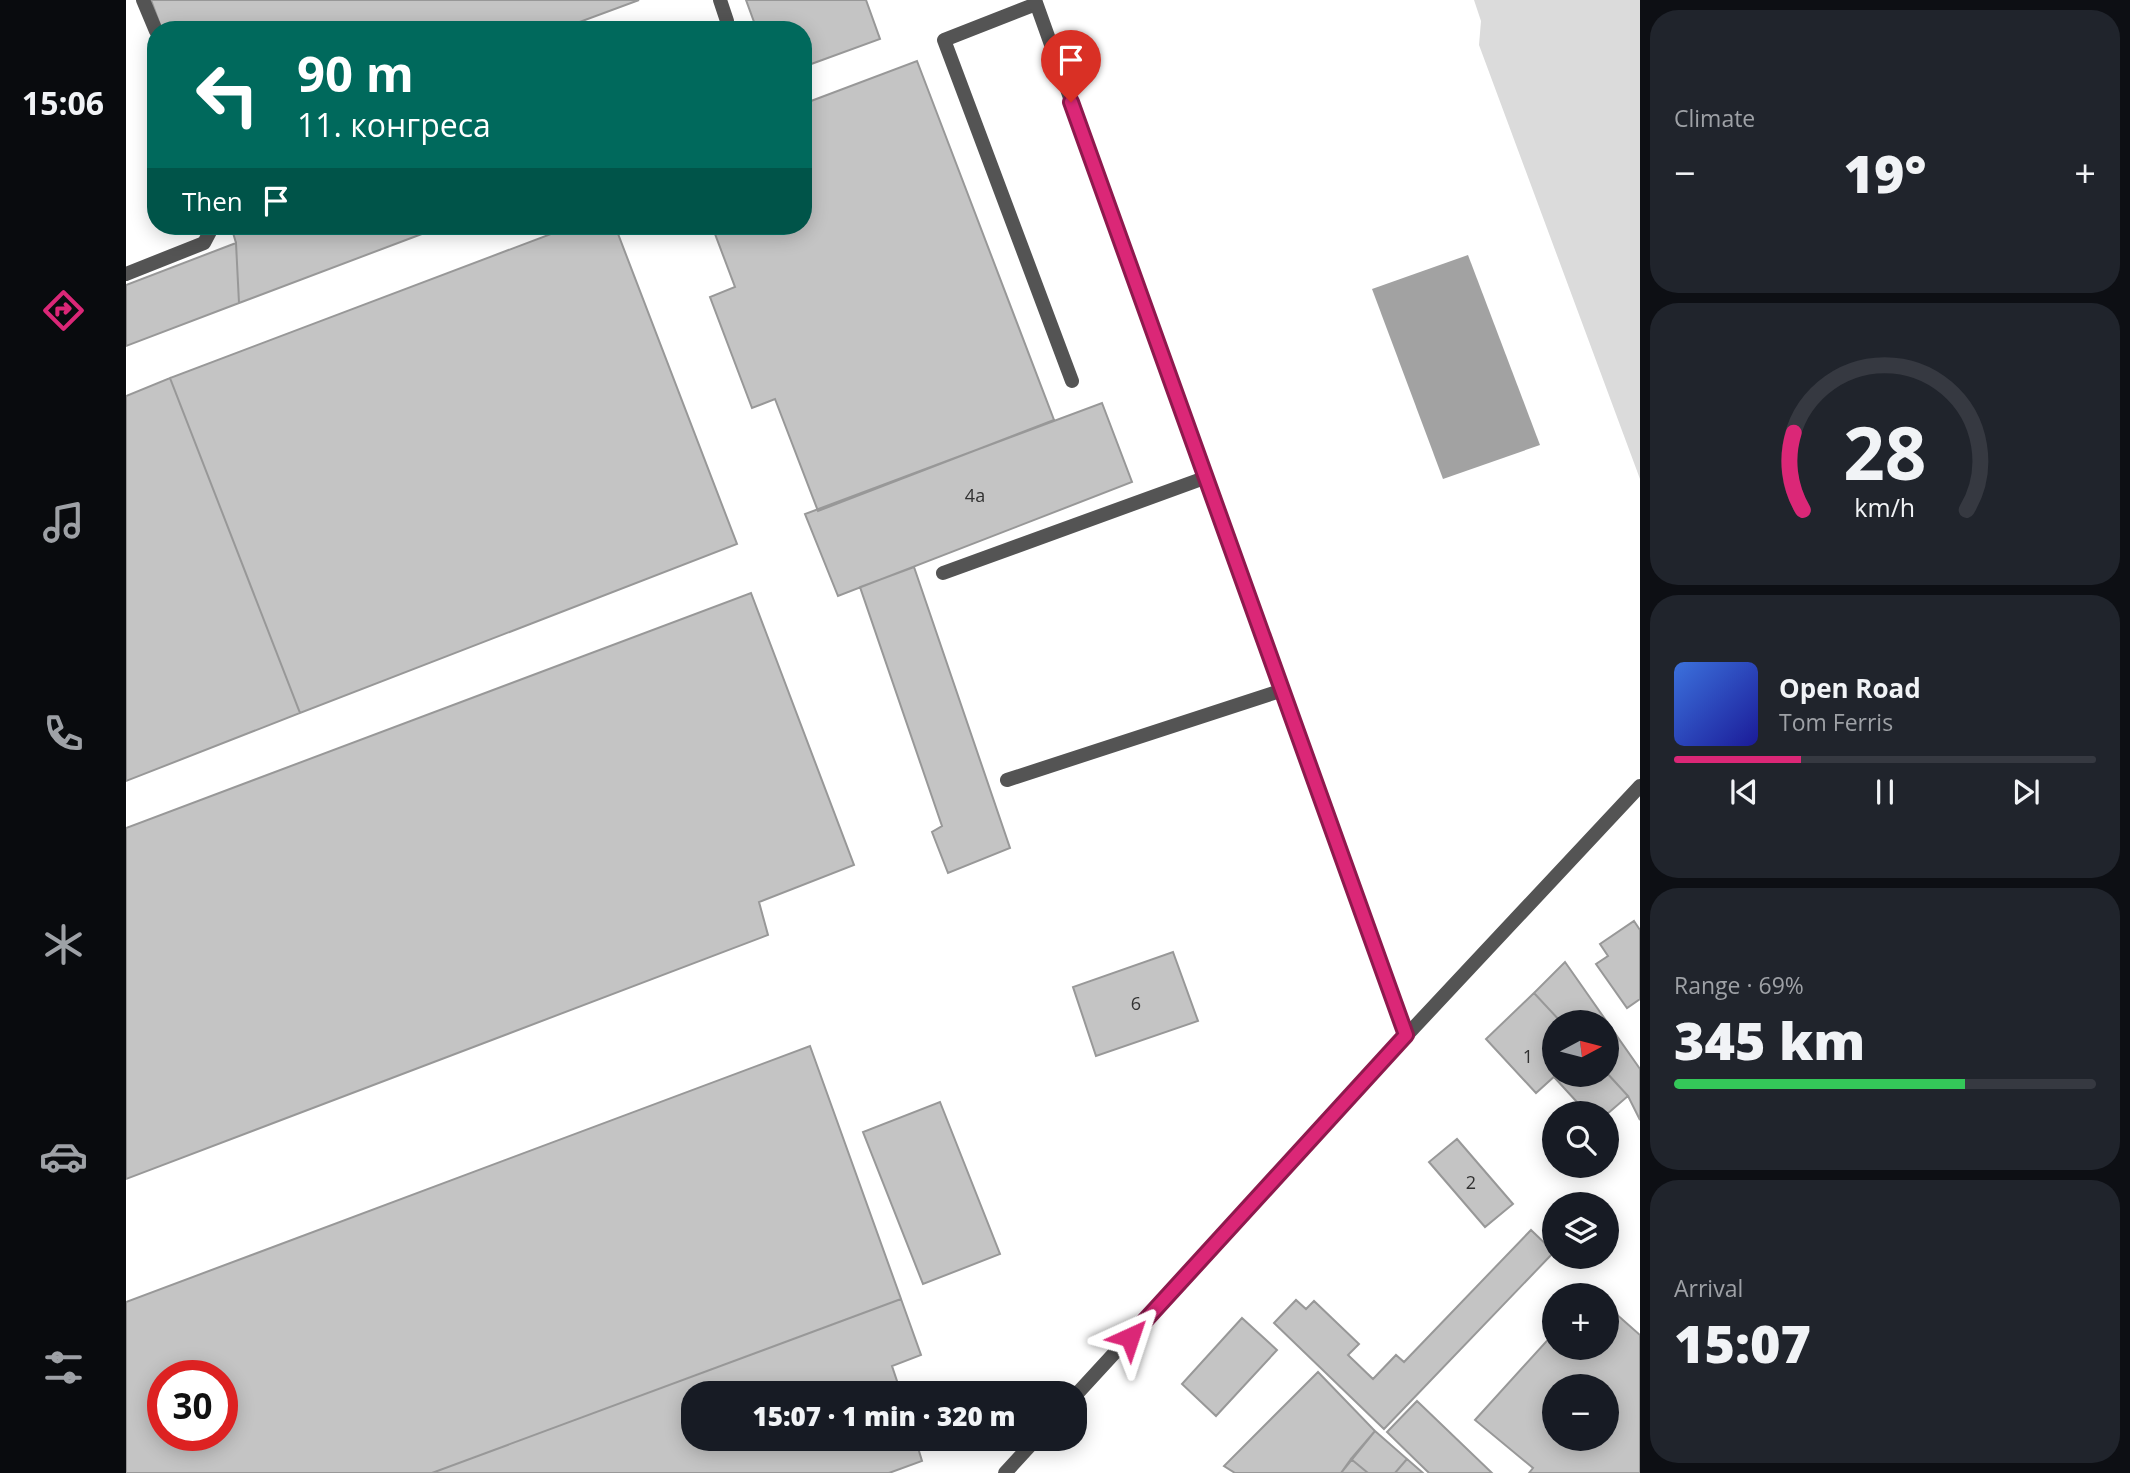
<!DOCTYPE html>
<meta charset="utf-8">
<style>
body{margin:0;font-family:"Open Sans",sans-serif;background:#20242c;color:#f1f3f6;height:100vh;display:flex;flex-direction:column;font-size:26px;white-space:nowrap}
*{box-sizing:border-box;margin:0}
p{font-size:23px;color:#9ea1a6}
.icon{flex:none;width:38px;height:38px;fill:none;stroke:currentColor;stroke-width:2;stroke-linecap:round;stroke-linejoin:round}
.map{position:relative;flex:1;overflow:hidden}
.details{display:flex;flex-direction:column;gap:10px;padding:10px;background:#0d0f14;width:490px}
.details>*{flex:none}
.guide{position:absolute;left:21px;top:21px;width:665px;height:214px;border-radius:28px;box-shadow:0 4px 18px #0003;background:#00695c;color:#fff;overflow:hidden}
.needle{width:46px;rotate:83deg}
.tools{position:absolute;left:1416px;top:1010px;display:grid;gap:14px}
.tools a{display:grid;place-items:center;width:77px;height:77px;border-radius:50%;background:#171b24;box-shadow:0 4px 18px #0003;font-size:35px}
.speed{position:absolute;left:21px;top:1360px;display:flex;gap:14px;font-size:35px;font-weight:700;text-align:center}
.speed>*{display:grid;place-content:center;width:91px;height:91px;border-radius:50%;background:#171b24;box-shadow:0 4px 18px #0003;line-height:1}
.speed .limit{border:10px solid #d22;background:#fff;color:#111}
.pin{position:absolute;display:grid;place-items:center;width:60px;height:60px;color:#fff;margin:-72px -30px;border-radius:50% 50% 50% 0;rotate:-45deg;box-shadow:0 0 7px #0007}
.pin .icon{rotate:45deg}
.me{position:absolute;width:77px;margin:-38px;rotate:42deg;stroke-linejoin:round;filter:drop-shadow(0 0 5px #0008)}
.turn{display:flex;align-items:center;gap:24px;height:147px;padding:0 35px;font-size:32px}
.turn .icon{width:91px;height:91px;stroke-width:2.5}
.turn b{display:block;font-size:49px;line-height:60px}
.then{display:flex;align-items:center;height:66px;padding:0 35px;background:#0003;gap:14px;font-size:26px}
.big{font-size:52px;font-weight:800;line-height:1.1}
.details .card{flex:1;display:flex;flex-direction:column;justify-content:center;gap:10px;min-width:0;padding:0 24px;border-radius:28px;background:#20242c}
.details .dial{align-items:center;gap:0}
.dial svg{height:182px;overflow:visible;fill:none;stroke:#363941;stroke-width:7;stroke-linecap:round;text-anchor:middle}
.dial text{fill:#f1f3f6;stroke:none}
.song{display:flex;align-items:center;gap:21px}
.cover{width:84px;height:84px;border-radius:10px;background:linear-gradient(135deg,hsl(220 70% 55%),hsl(240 70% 35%))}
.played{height:7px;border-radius:4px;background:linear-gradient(90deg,#db2777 30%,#363941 30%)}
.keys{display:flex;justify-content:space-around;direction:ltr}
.heat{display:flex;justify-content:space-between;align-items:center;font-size:38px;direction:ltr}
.charge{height:10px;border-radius:5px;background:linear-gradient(90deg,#34c759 69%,#363941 0)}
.trip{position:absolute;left:555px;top:1381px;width:406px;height:70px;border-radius:28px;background:#171b24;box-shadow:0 4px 18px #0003;font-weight:800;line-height:70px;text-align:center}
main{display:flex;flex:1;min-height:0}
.tabs{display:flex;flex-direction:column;width:126px;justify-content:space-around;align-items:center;background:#090b0e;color:#9ea1a6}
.tabs .icon{width:49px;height:49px}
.tabs .on{color:#db2777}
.tabs b{font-size:32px;color:#f1f3f6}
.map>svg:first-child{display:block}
</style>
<main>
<nav class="tabs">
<b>15:06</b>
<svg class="icon on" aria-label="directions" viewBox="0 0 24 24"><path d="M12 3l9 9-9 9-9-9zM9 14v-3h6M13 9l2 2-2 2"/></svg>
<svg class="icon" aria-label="music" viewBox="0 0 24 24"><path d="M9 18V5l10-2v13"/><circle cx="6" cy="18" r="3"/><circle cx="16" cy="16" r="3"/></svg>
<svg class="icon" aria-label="phone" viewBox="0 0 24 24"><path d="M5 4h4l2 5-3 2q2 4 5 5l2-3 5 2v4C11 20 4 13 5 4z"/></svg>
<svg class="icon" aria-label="climate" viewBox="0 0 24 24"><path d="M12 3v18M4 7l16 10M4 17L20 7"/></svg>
<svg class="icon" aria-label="car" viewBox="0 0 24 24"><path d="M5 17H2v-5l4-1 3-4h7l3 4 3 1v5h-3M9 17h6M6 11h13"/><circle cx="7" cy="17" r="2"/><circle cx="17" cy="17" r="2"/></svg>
<svg class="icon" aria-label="filters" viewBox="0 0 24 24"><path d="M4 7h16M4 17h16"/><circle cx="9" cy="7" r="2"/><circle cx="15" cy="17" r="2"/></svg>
</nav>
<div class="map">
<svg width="1514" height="1473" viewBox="0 0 1514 1473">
<rect width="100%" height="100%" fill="#fff"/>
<!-- green -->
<path fill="#dbdbdb" d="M1348 0H1514V479L1353 45 1355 21Z"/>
<!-- water -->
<path fill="#a2a2a2" d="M1342 255 1414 445 1317 479 1246 289Z"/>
<!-- building -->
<path fill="#c4c4c4" stroke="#989898" stroke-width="2" fill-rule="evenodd" d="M25 0H513L432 30H36Z
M620 0H740L754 39 677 67V30H631Z
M791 61 928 420 692 511 649 399 626 408 584 297 609 287 586 226H677V104Z
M105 226H317L113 303 110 243Z
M446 226H489L611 544 174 713 44 378Z
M110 243 113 303 0 346V285Z
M44 378 174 713 0 781V396Z
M976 403 1006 482 712 596 679 514Z
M788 567 884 848 822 873 806 832 816 826 734 587Z
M625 593 728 865 633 902 642 935 0 1179V828Z
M1508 921 1514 930V999L1501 1008 1470 964 1482 956 1474 944Z
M1047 952 1072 1021 970 1056 947 987Z
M1439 962 1514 1069V1120L1502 1096 1480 1072V1022H1435L1408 993Z
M1408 993 1435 1022H1428V1074H1431L1410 1093 1360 1039Z
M684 1046 775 1299 306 1473H0V1302ZM37 1376H96V1435H37Z
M1480 1072 1502 1096 1480 1115 1461 1113 1428 1077 1431 1074H1480Z
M814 1102 874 1254 797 1284 737 1132Z
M1331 1139 1387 1204 1359 1227 1303 1162Z
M1405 1230 1428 1252 1258 1429 1148 1323 1170 1300 1180 1309 1188 1301 1233 1344 1222 1355 1247 1379 1270 1355 1278 1362Z
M775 1299 795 1355 766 1366 775 1393H567V1438H789L796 1461 763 1473H306Z
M1480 1305 1514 1335V1473H1403L1407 1468 1349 1420 1428 1333V1348H1480ZM1428 1386H1480V1438H1428Z
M1116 1318 1151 1350 1090 1416 1056 1384Z
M1192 1372 1249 1431 1215 1473H1109L1098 1466Z
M1291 1401 1366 1473H1303L1261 1432Z
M1249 1431 1281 1459 1269 1473H1242L1225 1459Z
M1225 1459 1242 1473H1215Z
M1281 1459 1297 1473H1269Z"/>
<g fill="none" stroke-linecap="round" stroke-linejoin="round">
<!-- lane -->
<path stroke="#545454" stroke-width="14" d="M17 0 30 31
M594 0 601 21 598 30
M910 4 818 40 946 381
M0 274 78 243 87 226
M817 573 1081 477
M881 780 1157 690"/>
<!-- street -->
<path stroke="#545454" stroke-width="14" d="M909 0 1280 1036
M948 1397 1280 1036 1514 786
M879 1473 911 1438"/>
</g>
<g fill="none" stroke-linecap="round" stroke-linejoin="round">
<defs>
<path id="route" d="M945 102 1280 1035 1004 1337"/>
</defs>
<!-- route casing -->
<use href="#route" stroke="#8e194d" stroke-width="18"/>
<!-- route -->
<use href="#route" stroke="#db2777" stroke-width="12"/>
</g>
<g text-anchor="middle" stroke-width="6" stroke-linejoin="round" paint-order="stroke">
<!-- number labels -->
<g font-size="18" fill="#313131">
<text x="849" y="502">4a</text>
<text x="1010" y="1010">6</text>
<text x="1402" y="1063">1</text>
<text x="1345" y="1189">2</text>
</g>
</g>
</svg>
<div class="tools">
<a><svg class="needle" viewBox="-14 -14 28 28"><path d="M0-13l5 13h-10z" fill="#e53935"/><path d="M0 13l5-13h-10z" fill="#9ea1a6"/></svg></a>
<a><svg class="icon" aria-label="search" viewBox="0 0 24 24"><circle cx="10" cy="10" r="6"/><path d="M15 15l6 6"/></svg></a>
<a><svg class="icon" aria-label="layers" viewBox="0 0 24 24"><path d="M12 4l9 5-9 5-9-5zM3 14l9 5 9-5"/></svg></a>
<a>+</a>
<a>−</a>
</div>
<div class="speed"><div class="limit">30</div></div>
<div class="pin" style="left:945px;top:102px;background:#d93025"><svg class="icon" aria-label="arrive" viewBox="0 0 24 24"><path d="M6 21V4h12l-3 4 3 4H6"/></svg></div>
<svg class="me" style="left:1004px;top:1337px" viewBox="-20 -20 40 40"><path d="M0-17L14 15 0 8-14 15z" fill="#db2777" stroke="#fff" stroke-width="4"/></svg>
<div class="trip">15:07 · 1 min · 320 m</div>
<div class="guide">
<div class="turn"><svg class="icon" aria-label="left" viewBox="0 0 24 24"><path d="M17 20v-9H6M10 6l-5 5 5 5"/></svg><div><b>90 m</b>11. конгреса</div></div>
<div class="then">Then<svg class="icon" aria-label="arrive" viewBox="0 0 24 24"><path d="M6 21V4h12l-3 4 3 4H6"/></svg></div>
</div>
</div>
<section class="details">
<div class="card"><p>Climate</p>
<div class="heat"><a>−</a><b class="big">19°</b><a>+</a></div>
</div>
<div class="card dial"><svg viewBox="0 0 100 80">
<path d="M14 69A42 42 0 1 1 86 69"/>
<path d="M14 69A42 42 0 0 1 10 35" stroke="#db2777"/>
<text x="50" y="56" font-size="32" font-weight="700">28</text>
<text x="50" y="72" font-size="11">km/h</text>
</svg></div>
<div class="card">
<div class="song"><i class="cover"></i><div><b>Open Road</b><p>Tom Ferris</p></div></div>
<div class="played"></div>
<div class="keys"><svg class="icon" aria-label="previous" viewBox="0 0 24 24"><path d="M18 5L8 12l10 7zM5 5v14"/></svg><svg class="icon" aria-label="pause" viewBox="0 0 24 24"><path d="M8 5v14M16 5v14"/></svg><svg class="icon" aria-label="next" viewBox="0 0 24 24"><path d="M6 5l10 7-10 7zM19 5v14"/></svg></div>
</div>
<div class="card"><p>Range · 69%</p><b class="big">345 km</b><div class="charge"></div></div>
<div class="card"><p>Arrival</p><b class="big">15:07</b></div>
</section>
</main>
